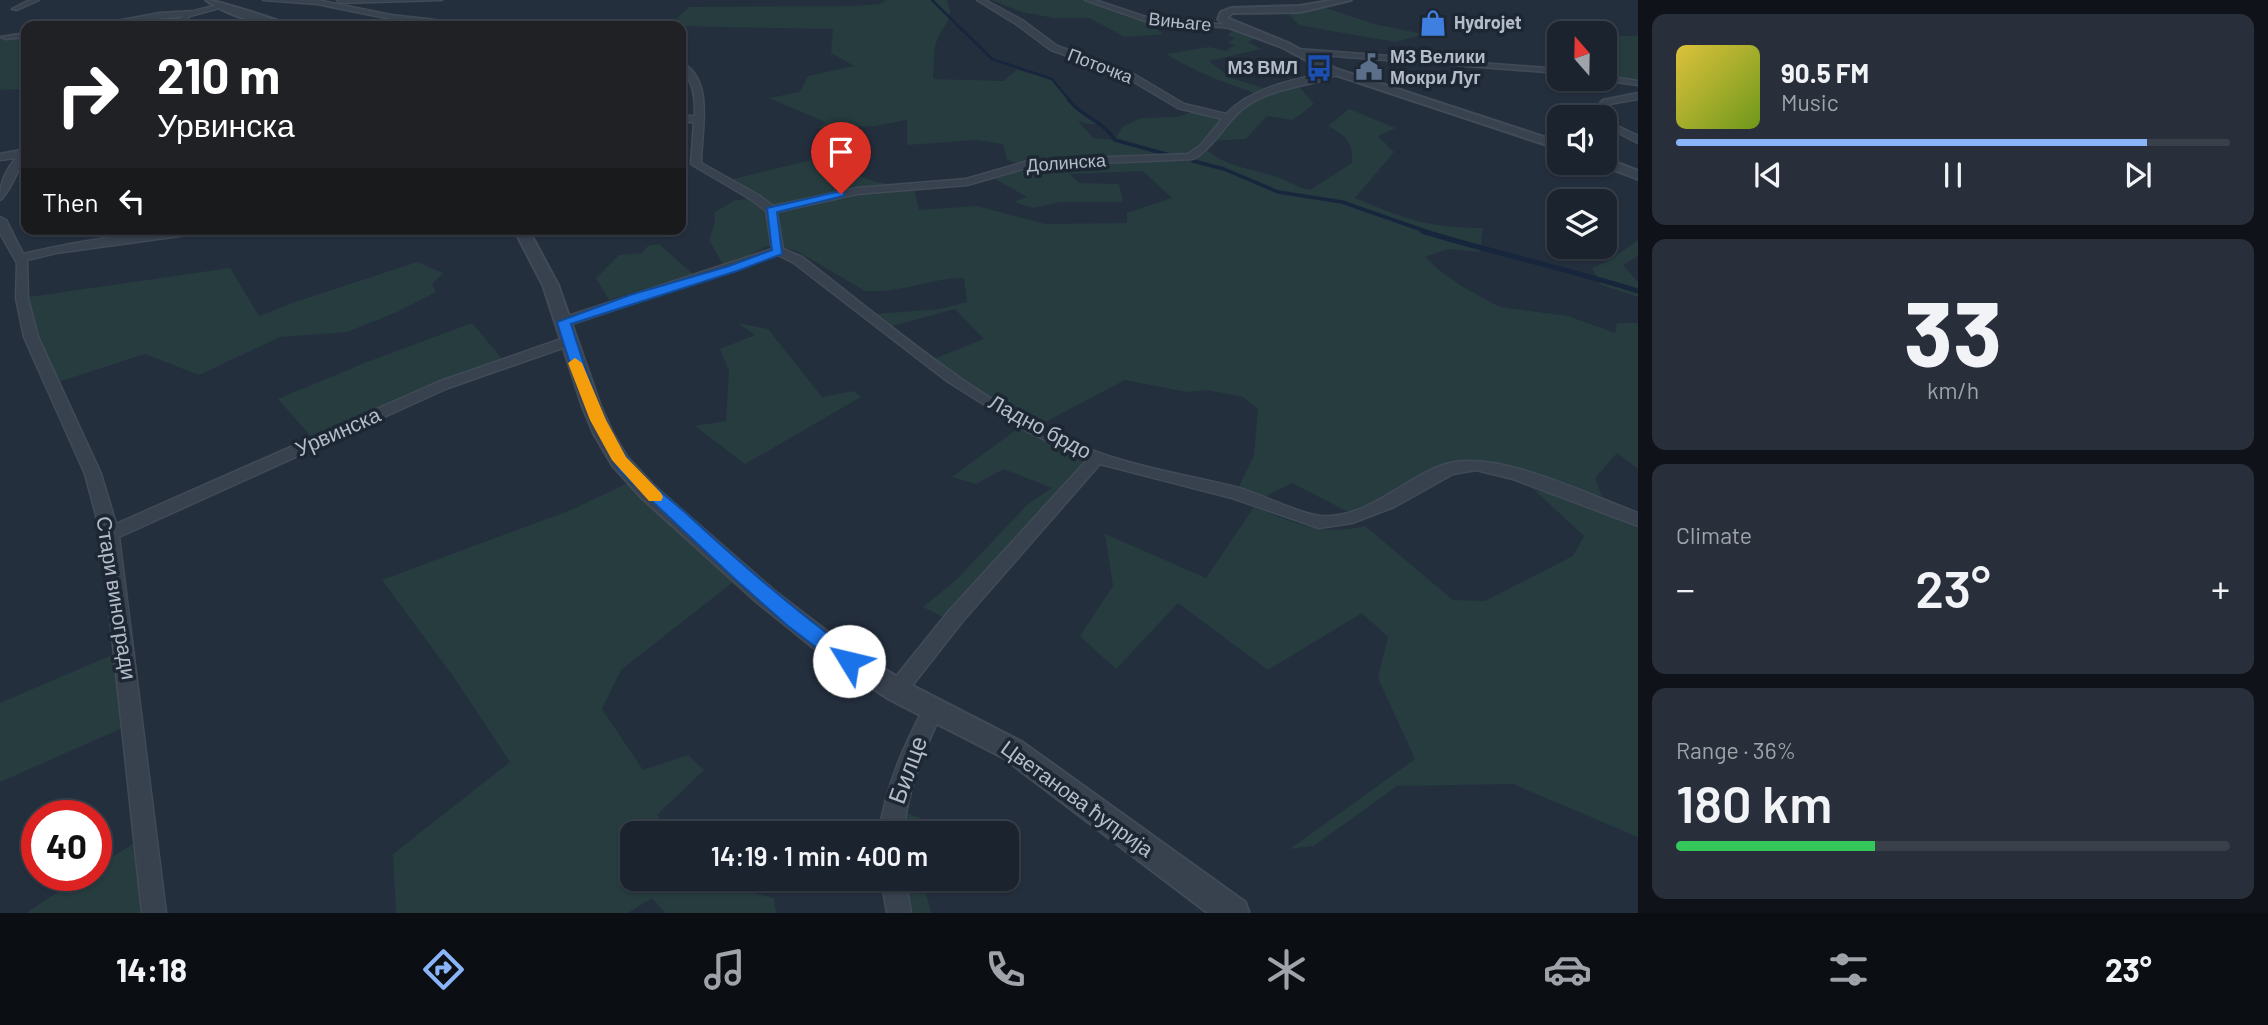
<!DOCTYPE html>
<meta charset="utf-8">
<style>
body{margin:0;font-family:Barlow,sans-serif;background:#282f3a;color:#f1f3f6;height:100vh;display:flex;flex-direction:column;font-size:26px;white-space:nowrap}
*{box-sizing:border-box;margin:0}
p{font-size:23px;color:#a0a4aa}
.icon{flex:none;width:38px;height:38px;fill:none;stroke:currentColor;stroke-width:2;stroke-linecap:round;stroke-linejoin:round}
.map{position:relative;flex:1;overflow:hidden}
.panel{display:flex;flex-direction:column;gap:14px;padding:14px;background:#0f1319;width:630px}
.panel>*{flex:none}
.banner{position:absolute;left:21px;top:21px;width:665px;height:214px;border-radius:14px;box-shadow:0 2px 5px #0004,0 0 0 2px #39404a;background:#202124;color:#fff;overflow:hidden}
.needle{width:46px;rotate:340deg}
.fabs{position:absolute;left:1547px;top:21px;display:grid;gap:14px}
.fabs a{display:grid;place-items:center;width:70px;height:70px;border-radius:14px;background:#1b232e;box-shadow:0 2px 5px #0004,0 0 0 2px #39404a;font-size:35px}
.speed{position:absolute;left:21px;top:800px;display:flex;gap:14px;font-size:35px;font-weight:700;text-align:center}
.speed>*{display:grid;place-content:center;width:91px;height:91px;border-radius:50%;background:#1b232e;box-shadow:0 2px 5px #0004,0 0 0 2px #39404a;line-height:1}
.speed .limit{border:10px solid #d22;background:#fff;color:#111}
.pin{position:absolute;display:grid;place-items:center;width:60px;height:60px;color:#fff;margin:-72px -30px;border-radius:50% 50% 50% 0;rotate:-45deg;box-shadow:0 0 7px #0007}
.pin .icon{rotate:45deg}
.me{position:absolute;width:77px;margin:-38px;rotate:306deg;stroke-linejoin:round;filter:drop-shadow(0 0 5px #0008)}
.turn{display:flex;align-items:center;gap:24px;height:147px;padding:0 21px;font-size:32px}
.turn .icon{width:91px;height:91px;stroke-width:2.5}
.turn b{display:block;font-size:49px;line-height:60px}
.then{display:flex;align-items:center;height:66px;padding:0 21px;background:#0003;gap:14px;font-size:26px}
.big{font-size:52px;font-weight:600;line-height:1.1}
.panel .widget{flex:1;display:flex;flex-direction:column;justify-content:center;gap:10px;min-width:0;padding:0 24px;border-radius:14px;background:#282f3a}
.panel .dial{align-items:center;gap:0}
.dial b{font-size:91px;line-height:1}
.song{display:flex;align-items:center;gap:21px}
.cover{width:84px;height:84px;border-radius:10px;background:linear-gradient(135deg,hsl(50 70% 55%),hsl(80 70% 35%))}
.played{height:7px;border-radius:4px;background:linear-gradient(90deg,#8ab4f8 85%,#39404a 85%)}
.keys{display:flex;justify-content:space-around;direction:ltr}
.heat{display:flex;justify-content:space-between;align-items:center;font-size:38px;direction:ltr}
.charge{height:10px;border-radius:5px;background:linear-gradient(90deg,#34c759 36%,#39404a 0)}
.trip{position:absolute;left:620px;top:821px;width:399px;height:70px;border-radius:14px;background:#1b232e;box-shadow:0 2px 5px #0004,0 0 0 2px #39404a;font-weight:600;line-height:70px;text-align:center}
.tab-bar{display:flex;height:112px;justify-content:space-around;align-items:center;background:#0b0e12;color:#a0a4aa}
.tab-bar .icon{width:49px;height:49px}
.tab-bar .selected{color:#8ab4f8}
.tab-bar b{font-size:32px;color:#f1f3f6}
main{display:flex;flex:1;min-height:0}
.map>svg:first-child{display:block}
</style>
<main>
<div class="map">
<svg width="1638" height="913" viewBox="0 0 1638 913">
<rect width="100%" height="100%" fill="#242f3e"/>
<!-- green -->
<path fill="#263c3f" d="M882 0H946C957 18 942 25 937 40 933 51 934 67 933 79L1003 81 1017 70 1052 79 1079 112 1104 124H1089L1078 121 1093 138 1115 140 1122 127 1141 118 1177 117 1194 111 1226 117 1247 102 1294 81 1314 104 1293 120 1267 116 1246 139 1210 141 1204 148C1231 170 1249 167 1280 178 1291 182 1298 188 1310 190L1352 163C1353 141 1346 136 1328 126L1349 109 1396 128 1378 136 1394 152 1355 198C1405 219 1428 228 1483 228L1480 252 1448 249 1425 257 1438 269 1463 287 1500 307 1568 316 1615 333 1617 323H1638V469L1617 453 1595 478 1607 510 1519 476 1539 492 1542 490 1638 528V837L1513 784 1397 786 1314 846 1290 849 1415 759 1378 678 1388 637 1362 613 1268 670 1178 603 1116 669 1080 636 1113 586 1105 534 1206 578 1254 507C1294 522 1322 537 1365 526L1453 600 1485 601 1573 556 1584 536 1517 474 1459 466 1356 516 1292 483 1259 500 1236 493 1254 455 1258 409 1243 397 1208 390 1187 392 1125 380 1034 428 1097 458 945 618 923 607 955 581 1028 504 1052 488 1004 469 976 484 952 477 1024 424 929 361 984 339 955 309 892 326 877 314 940 309 967 302 964 278C930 278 899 294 865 291L795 250 767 246 725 268 709 240 715 223 714 213 733 201 757 197 730 180 811 160 841 168 872 181 914 188 919 210 977 206 1045 224 1127 223V213L1172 198 1143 171 1070 174 1079 183 1119 184 1123 202H1061L1033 208 1014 202 1027 197 990 176 1018 165 1007 159 1003 144 977 140 907 145V120L875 126 817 128 825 122 769 98 800 92 808 76 854 66 831 53 833 29 669 26 689 7 854 6 880 4 886 1Z
M991 0H1082L1141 20 1164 34 1125 37 1089 18H1054L1022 12Z
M1320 6 1374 24 1423 34 1396 42 1326 30 1299 25 1284 10Z
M1235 30 1258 37 1248 42 1261 49 1209 61 1231 78 1270 90 1260 95C1228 84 1195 72 1166 54L1209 47 1226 51 1235 45 1227 43 1235 38 1227 35Z
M26 35V89L0 90V38Z
M1605 36H1638V83L1605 78Z
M1638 240V256L1623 265 1638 282V297L1601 285 1592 268 1610 260Z
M659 244 693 274 609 300 596 278 619 255 642 253 648 246Z
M417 262 443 273 432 284 436 292 397 312 347 332 280 337 199 375 145 354 52 384 22 298 230 268 259 316 295 302Z
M472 323 504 361 316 442 278 399 367 362Z
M738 323 768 329 822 397 853 391 861 397 745 464 695 426 726 421 729 371 720 349 755 335Z
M636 479 742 575 621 670 602 709 643 770 688 755 704 770 657 815 672 833H632V878L708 879 712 883 774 898 776 913H665L652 898 628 913H396L393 854 510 762 455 679 382 580 571 510Z
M126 649 134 723 0 782V703Z
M893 808 961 833H891Z
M136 842 154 913H26L84 875H96V867Z
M893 879H922L931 913H899Z"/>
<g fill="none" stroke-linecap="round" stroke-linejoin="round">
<!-- stream-far2 -->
<path stroke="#17263c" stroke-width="2.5" d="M932 0 992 59 1052 79 1070 101"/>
<!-- stream-far1 -->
<path stroke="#17263c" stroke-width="3.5" d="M1069 100C1085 120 1099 117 1115 140L1173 156
M1193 161 1224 169 1278 192 1342 202 1428 232"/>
<!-- stream -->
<path stroke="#17263c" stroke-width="5" d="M1422 231C1494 253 1567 269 1638 291"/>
<defs>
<path id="minor" d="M30 0H39L17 10 12 9Z
M263 0H317L391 15 487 26 391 19 317 4Z
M337 0H442L340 3Z
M977 0H985L1022 20 1057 46 1130 72 1184 104 1226 114C1255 85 1299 79 1338 70L1342 72C1316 87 1278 85 1248 105 1226 119 1217 146 1193 159L1033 166 967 185 857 194 777 212 783 249 802 257C892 326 994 417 1102 454 1145 469 1191 476 1235 487 1259 493 1299 514 1320 516 1367 520 1406 476 1446 464 1498 449 1588 495 1638 513V526L1513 479 1476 470 1453 474 1394 507 1352 523 1319 528 1232 498 1100 464 962 622 904 696 897 699 890 696 887 690 890 684 948 612 1087 460 1028 432 947 381 794 263 778 255 569 325H559L557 322 559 319 772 249 766 211 752 200 691 164 694 122H681V116H695C695 105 695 93 690 82 687 74 681 71 681 62 715 79 701 132 701 163L760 196 773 206 857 188 966 179 1032 160 1188 154 1201 145 1222 119 1178 108 1124 76 1051 50 1016 24Z
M1085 0H1095L1146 17 1237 26 1233 28 1145 21Z
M221 4 223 7 190 16 178 26H170L183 16 90 26 160 13 194 11Z
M26 33V37L5 39 1 37Z
M1297 49 1559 69V73L1294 53Z
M1605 76 1638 81V85L1602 80Z
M1638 93V99L1609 104 1602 111 1603 117H1595L1593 111 1603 100Z
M1605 120 1638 136V143L1605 126Z
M26 149C26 157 7 196 0 200 0 182 5 172 16 158L0 160V154Z
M0 217 6 220 23 254C84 240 151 229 214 229L209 232 56 253 27 260 28 298 38 337 101 474 116 524 438 382 564 338H574L576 341 574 344 448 388 119 537 166 913H142L101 534 85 474 24 337 16 298 17 263 0 233Z
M933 701 940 704 943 710C924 750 908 788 903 833H879C886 786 904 745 926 704Z
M881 878H905L911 913H887Z"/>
<path id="tertiary" d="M206 0C215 0 282 21 290 26 264 27 227 15 206 0Z
M1334 0H1351L1300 12 1232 13 1227 18 1288 43 1336 69 1559 142V149L1330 73 1282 47 1225 26 1218 19 1221 12 1231 8 1300 6Z
M1605 158 1638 171V179L1601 165 1599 163H1605Z
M514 229H528L558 285 600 405 613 434 627 457 655 487 773 590 842 643 907 683 1022 742 1245 902 1249 913H1208L1004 758 889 699 825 657 757 602 641 497 613 466 594 434 582 405 543 285Z"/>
</defs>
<!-- minor casing -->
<use href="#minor" stroke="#414a57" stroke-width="3"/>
<!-- tertiary casing -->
<use href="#tertiary" stroke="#414a57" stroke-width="4"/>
<!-- minor -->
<use href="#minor" fill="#38414e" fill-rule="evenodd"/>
<!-- tertiary -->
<use href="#tertiary" fill="#38414e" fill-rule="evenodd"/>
</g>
<!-- route -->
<path fill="#1a73e8" stroke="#114b97" stroke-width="2" d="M841 191 844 192V196L777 212 782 254 737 271 571 324C586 371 600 421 629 461 645 481 669 498 688 515 742 565 797 612 856 655L859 661 856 667 849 669 842 667 788 626 736 580 620 471C590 424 573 375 557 322L630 295 729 266 772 250 767 208Z"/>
<!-- slow -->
<path fill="#f59e0b" d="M575 358 582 363 606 420 626 457 661 493 663 497 661 501H649L612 460 590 420 568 363Z"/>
<!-- icons -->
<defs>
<symbol id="shop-bare" viewBox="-9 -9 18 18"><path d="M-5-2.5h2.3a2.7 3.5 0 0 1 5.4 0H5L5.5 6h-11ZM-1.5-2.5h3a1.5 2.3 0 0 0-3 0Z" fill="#3f7fe0" stroke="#1d2633" stroke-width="2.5" paint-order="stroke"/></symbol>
<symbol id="civic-bare" viewBox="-9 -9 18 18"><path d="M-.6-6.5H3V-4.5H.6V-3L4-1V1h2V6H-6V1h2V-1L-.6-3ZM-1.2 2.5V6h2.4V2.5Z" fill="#5c6f8a" stroke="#1d2633" stroke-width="2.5" paint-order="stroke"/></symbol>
<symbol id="bus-bare" viewBox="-9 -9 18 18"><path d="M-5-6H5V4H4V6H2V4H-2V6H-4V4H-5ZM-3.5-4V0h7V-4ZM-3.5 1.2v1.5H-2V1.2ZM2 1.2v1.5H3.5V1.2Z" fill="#1a4fb4" stroke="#1d2633" stroke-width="2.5" paint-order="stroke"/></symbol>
</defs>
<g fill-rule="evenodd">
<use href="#shop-bare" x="1414" y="4" width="38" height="38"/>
<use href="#civic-bare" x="1350" y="48" width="38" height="38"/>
<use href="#bus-bare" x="1300" y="49" width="38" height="38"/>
</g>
<g text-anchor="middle" stroke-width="7" stroke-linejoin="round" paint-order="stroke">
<!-- far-street labels -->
<g font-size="18" fill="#b4bcc9" stroke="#1d2633">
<text transform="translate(1180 22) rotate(6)" y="6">Вињаге</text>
<text transform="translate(1100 66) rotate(21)" y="6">Поточка</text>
<text transform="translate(1066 163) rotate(-4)" y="6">Долинска</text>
</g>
<!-- far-poi labels -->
<g font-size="18" font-weight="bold" fill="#b4bcc9" stroke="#1d2633" text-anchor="start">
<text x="1454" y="29">Hydrojet</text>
<text x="1390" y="63">МЗ Велики<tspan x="1390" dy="21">Мокри Луг</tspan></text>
<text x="1298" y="74" text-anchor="end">МЗ ВМЛ</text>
</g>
<!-- street labels -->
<g font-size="21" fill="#b4bcc9" stroke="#1d2633">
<text transform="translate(1040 427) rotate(28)" y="7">Ладно брдо</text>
<text transform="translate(338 432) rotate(-24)" y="7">Урвинска</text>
<text transform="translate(116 598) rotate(81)" y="7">Стари виногради</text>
<text transform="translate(1077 799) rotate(36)" y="7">Цветанова ћуприја</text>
</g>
<!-- near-street labels -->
<g font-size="24" fill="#b4bcc9" stroke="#1d2633">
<text transform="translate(908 770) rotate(-70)" y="8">Билце</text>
</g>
</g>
</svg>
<div class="fabs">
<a><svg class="needle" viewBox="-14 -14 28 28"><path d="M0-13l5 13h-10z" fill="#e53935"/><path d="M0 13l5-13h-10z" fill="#a0a4aa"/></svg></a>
<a><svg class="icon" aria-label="sound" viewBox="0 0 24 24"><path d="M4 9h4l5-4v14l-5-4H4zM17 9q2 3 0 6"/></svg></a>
<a><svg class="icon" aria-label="layers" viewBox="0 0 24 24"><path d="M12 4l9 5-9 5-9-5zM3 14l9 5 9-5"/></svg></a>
</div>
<div class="speed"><div class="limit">40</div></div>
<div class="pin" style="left:841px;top:194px;background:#d93025"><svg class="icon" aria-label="arrive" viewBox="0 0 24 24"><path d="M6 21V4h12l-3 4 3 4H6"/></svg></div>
<svg class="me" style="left:849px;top:661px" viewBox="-20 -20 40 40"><circle r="19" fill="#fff"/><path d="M0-13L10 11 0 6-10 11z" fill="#1a73e8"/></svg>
<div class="trip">14:19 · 1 min · 400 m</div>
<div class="banner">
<div class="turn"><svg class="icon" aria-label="right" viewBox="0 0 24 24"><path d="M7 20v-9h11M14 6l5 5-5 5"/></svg><div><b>210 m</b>Урвинска</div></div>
<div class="then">Then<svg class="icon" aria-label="left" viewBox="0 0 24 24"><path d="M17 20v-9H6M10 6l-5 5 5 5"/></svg></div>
</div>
</div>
<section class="panel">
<div class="widget">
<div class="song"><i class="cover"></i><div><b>90.5 FM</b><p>Music</p></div></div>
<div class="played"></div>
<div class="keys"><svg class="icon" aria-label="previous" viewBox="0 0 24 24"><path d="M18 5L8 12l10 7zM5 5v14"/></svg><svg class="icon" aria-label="pause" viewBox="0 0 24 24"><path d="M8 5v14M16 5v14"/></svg><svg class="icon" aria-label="next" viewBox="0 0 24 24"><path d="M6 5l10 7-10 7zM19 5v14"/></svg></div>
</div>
<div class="widget dial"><b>33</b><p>km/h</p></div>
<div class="widget"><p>Climate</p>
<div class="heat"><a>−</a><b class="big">23°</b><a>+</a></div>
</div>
<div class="widget"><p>Range · 36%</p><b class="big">180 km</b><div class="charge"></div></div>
</section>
</main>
<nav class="tab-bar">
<b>14:18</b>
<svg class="icon selected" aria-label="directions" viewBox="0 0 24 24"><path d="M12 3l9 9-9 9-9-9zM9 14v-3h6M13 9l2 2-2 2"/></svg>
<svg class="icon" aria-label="music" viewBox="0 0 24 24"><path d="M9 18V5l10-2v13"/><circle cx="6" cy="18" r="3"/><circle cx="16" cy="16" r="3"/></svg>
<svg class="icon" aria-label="phone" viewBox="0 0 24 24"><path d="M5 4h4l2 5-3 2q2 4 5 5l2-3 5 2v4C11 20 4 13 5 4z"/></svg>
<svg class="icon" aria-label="climate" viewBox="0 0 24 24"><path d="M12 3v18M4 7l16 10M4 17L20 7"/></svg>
<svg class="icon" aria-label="car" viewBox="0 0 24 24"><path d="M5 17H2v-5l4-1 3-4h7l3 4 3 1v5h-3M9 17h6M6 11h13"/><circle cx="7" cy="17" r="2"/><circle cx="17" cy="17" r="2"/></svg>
<svg class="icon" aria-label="filters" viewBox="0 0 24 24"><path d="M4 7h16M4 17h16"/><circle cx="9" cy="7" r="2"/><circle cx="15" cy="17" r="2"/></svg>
<b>23°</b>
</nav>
